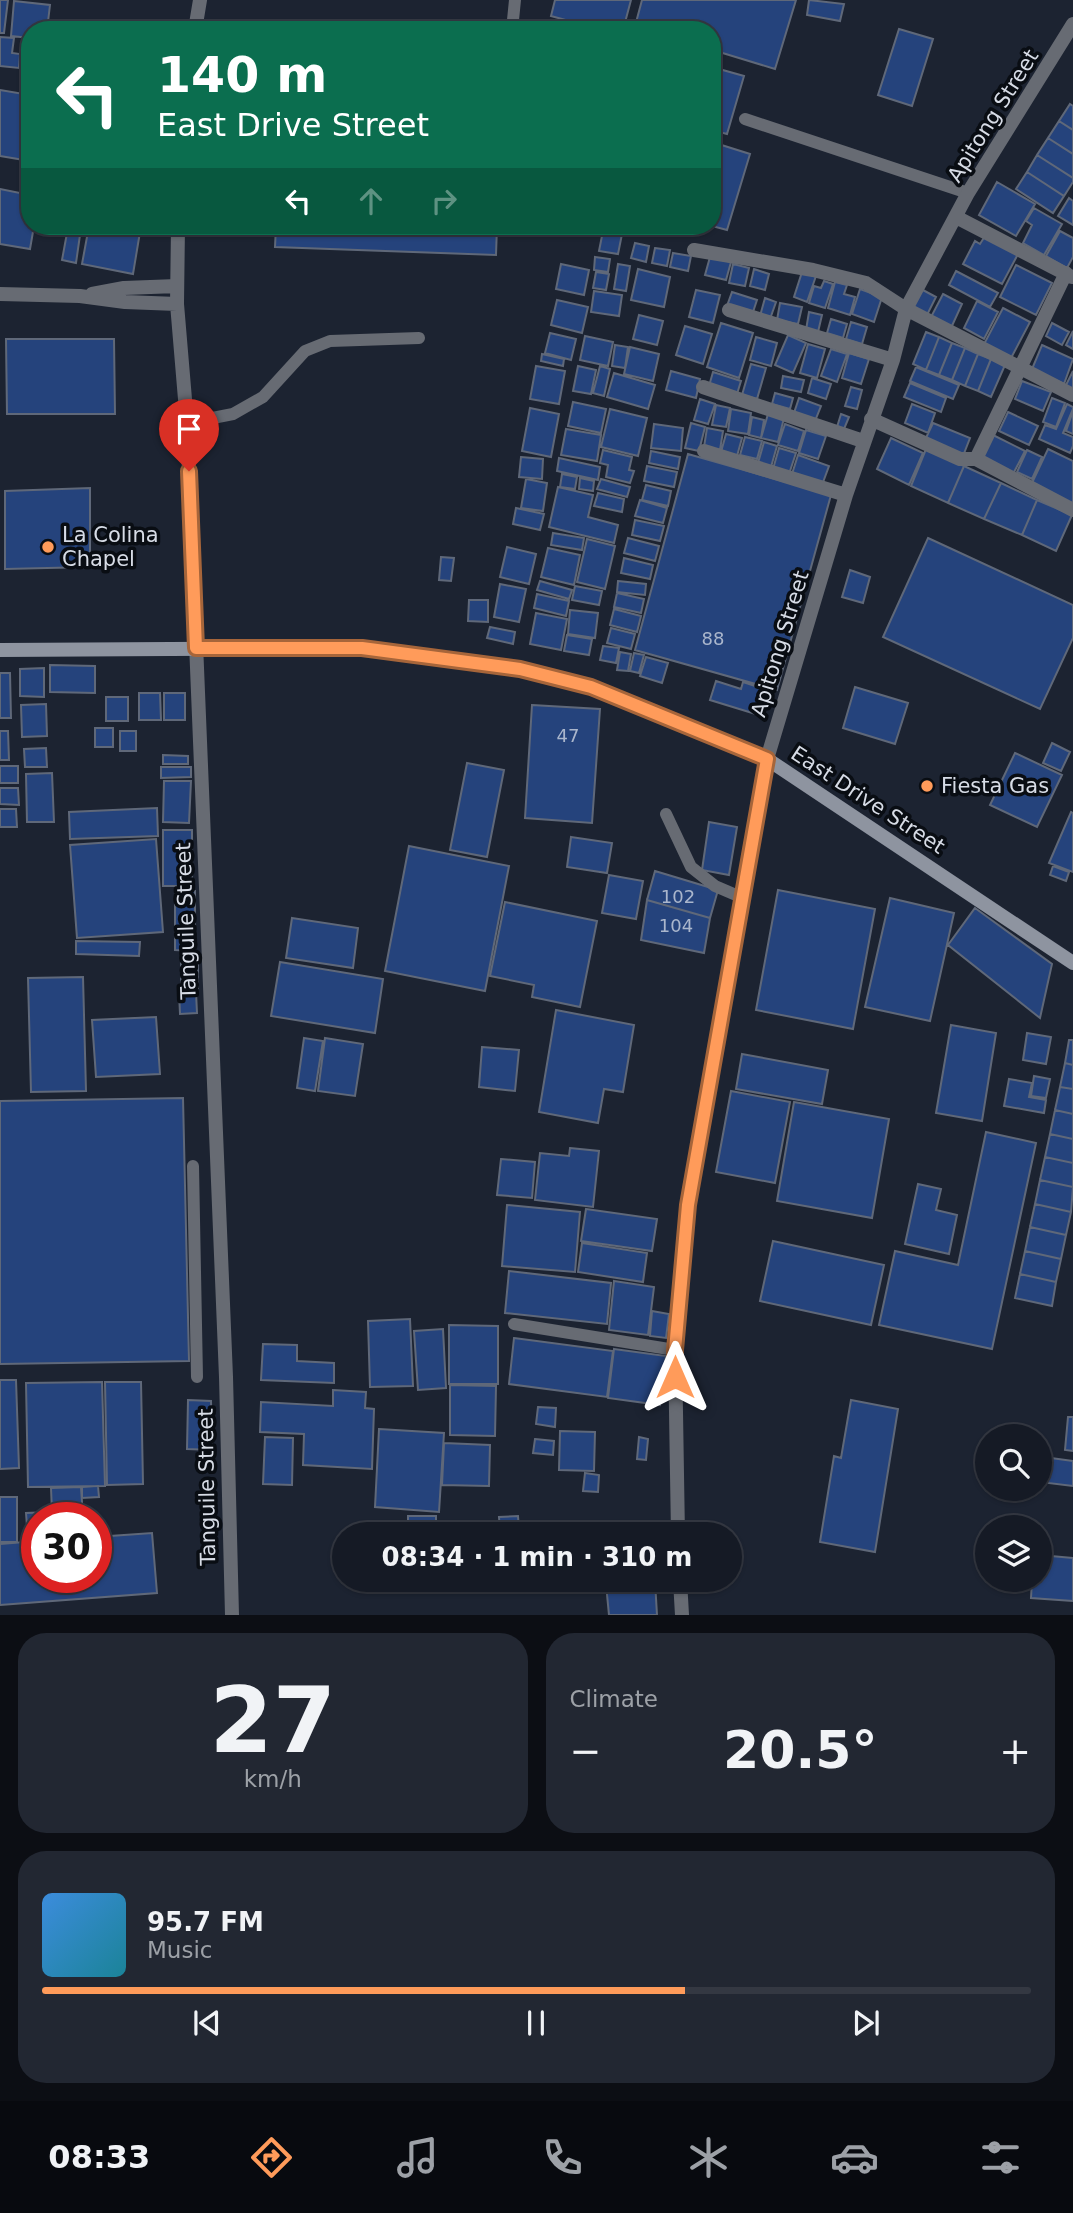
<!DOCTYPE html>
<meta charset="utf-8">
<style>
body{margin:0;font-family:"DejaVu Sans",sans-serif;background:#222732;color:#f1f3f6;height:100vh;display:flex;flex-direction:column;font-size:26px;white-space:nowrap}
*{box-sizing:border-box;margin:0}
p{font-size:23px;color:#9da1a7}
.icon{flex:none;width:38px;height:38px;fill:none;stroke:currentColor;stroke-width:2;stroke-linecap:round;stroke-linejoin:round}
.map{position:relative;height:1615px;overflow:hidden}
.sheet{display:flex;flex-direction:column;gap:18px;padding:18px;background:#0c0e14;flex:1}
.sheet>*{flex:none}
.top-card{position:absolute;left:21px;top:21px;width:700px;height:214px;border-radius:28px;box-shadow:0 2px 5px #0004,0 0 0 2px #343842;background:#0b6e4f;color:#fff;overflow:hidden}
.tools{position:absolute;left:975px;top:1424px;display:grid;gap:14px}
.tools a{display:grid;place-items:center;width:77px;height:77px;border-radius:50%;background:#151a25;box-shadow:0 2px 5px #0004,0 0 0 2px #343842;font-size:35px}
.speed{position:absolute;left:21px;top:1502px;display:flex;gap:14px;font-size:35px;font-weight:700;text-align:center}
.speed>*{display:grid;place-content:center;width:91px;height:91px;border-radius:50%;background:#151a25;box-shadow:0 2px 5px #0004,0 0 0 2px #343842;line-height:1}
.speed .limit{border:10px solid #d22;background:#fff;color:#111}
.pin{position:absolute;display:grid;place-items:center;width:60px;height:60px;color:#fff;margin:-72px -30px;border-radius:50% 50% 50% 0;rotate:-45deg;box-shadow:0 0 7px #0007}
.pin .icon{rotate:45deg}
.me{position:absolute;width:77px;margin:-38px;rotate:0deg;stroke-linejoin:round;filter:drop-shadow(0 0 5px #0008)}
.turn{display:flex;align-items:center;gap:24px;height:147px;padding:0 21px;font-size:32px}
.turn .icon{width:91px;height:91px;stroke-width:2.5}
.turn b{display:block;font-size:49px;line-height:60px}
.lanes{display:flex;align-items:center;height:66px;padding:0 21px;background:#0003;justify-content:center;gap:35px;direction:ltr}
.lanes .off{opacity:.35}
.big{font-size:52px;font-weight:600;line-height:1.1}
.sheet .card{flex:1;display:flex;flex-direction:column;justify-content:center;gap:10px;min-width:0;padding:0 24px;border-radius:28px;background:#222732}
.sheet .dial{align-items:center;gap:0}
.dial b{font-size:91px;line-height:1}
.song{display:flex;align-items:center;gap:21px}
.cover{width:84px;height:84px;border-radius:10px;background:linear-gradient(135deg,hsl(210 70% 55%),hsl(190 70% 35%))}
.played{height:7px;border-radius:4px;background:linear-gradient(90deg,#ff9b5a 65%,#343842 65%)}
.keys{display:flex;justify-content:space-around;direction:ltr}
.heat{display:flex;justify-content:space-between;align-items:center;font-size:38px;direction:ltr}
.sheet .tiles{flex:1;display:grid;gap:18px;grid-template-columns:1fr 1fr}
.card:last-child{grid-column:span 2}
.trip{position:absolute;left:332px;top:1522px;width:410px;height:70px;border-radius:35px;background:#151a25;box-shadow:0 2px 5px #0004,0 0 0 2px #343842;font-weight:600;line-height:70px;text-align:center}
.tabs{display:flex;height:112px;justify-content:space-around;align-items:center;background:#080a0f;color:#9da1a7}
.tabs .icon{width:49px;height:49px}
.tabs .current{color:#ff9b5a}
.tabs b{font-size:32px;color:#f1f3f6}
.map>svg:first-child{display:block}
</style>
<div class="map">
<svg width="1073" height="1615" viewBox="0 0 1073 1615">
<rect width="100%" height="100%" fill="#1c2331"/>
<!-- building -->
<path fill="#25437c" stroke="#5f6879" stroke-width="2" d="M0 0H8L4 33H0Z
M555 0H631L623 30H602L551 16Z
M642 0H796L775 69 716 51 712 64V30H634Z
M809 0 844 4 840 21 807 15Z
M14 1 50 5 47 30H30V38L11 36Z
M547 21 567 26V30H545Z
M571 22 594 30H568Z
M899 29 933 39 912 106 878 95Z
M0 37 14 38 12 53 20 54 19 68 0 66Z
M712 67 744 76 727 134 712 130Z
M0 90 30 95V161L0 156Z
M1070 104 1073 106V130L1059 121Z
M1059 121 1073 130V154L1048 138Z
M1048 138 1073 154V178L1037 155Z
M712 142 750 154 727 230 712 226Z
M1037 155 1073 178V182L1064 196 1027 172Z
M1027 172 1064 196 1053 213 1016 189Z
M997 182 1035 204 1016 236 979 215Z
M0 189 30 195V226H34L30 249 0 244Z
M1069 198 1073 201V225L1058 216Z
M1034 208 1062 224 1044 255 1023 243 1032 225 1026 221Z
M89 226H141L133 274 82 264Z
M268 226H497L496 255 275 247 276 226Z
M570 226H597L596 236 569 233Z
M603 231 622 234 618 254 599 251Z
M1060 231 1073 238V257L1067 268 1046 256Z
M67 233 80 235 76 263 62 260Z
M985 236 1018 254 1002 284 963 264 975 241 980 244Z
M635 243 649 246 646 262 631 258Z
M655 248 670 250 667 266 652 263Z
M673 253 691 256 688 271 670 267Z
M595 257 610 259 608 272 594 270Z
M710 257 731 262 726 280 705 275Z
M561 264 589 270 584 295 556 289Z
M618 264 630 266 626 291 614 289Z
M733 264 749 268 745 286 729 283Z
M1016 265 1052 283 1036 315 1000 297Z
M638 269 670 277 664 307 631 300Z
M754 269 769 274 765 290 750 286Z
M956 271 998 293 990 307 949 285Z
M596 272 609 274 606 290 593 288Z
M802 272 816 276 807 302 794 297Z
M824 281 833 284 825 308 809 303 814 286 821 288Z
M835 282 847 285 844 294 855 297 850 315 828 308Z
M860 289 882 297 874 322 852 314Z
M921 289 936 297 927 315 912 308Z
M696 290 720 295 713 323 689 317Z
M594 291 622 295 619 316 591 312Z
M732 292 757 300 752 315 727 306Z
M943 294 962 304 951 328 931 317Z
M765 298 776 302 770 319 760 316Z
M557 300 588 307 582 333 551 325Z
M977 301 998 312 984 339 964 328Z
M780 303 802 307 798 324 777 320Z
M1003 308 1030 322 1010 360 983 346Z
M809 312 822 315 818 332 806 330Z
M639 315 663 321 657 345 633 339Z
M831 319 847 324 843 338 827 333Z
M851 322 867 327 862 344 846 339Z
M721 323 753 333 739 378 707 367Z
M1052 323 1069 332 1062 345 1046 336Z
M685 326 712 334 703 364 676 355Z
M1073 331V349L1066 345Z
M926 332 939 337 926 370 913 364Z
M550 333 576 339 571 360 545 353Z
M788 335 806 343 793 373 775 365Z
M585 336 613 342 608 366 580 360Z
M756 337 777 343 771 366 750 360Z
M939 337 952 343 939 375 926 370Z
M6 339H114L115 414H7Z
M952 343 965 348 952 380 939 375Z
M808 344 825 349 817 378 800 373Z
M615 345 628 347 625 368 612 366Z
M1042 345 1073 359 1064 384 1032 369Z
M630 347 659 354 653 381 624 374Z
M965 348 978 354 965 386 952 380Z
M831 349 847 354 837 382 821 376Z
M849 353 869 359 861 384 842 378Z
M542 354 564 359 563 366 541 361Z
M978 354 991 359 978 391 965 386Z
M991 359 1005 365 991 397 978 391Z
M751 364 766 368 757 399 742 395Z
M536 366 565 371 559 404 530 399Z
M578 366 596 370 591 394 573 391Z
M600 366 610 369 604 396 593 393Z
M916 367 959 385 953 399 910 381Z
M671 371 700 379 696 398 666 390Z
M1073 371V391L1065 387Z
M713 372 741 381 737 394 709 386Z
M614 373 655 385 648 409 607 397Z
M783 376 804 380 801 392 781 388Z
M812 378 831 384 826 399 808 393Z
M1022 381 1051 392 1043 411 1015 399Z
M910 383 946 398 941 412 904 397Z
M851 387 862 390 857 409 845 406Z
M775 393 793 398 790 409 772 404Z
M799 398 821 406 815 421 794 413Z
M1052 398 1065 403 1056 427 1043 422Z
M700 399 715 404 708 424 694 420Z
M573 402 606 409 601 433 568 426Z
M912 404 935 413 928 433 905 423Z
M1067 404 1073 407V409L1063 433 1073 437V446L1070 453 1039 439 1045 425 1056 429Z
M716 405 730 408 726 427 712 425Z
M530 408 559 414 551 457 522 451Z
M610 409 647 418 638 456 601 447Z
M731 409 751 413 748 434 728 431Z
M1073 411V434L1066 431Z
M1008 412 1038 426 1029 445 999 431Z
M768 414 784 418 778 442 761 438Z
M841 414 849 417 844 429 837 427Z
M752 417 764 420 761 438 749 435Z
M691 423 705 427 699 451 685 448Z
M933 423 970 438 963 456 925 440Z
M654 424 683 428 681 451 651 448Z
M785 424 804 431 798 451 778 445Z
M707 428 723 431 720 450 704 447Z
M566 429 601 435 597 461 561 455Z
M806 430 826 436 818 459 799 453Z
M726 434 742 438 737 456 721 452Z
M991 434 1025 451 1012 476 979 460Z
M745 437 762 441 757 459 740 455Z
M891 438 923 453 909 485 877 469Z
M764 442 777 446 771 467 758 463Z
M779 448 796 453 789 474 773 469Z
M926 449 964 466 948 503 911 486Z
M1048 449 1073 461V506L1031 485Z
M603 450 632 457 629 470 634 471 630 483 606 477 608 465 600 463Z
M1027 450 1042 457 1032 479 1017 472Z
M651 451 680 457 678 469 649 463Z
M688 454 831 495 777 690 635 650Z
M798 455 829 466 822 485 792 474Z
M521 457 543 459 542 479 519 477Z
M559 458 600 467 598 480 557 471Z
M647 466 677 472 674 487 644 481Z
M964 466 1001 483 984 519 948 503Z
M562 474 577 477 575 489 560 487Z
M580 478 594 481 593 491 579 489Z
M526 479 547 483 543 511 521 508Z
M601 479 630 487 627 497 597 489Z
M1001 483 1037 500 1022 535 984 519Z
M646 485 671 491 668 506 642 500Z
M558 487 593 495 588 517 618 525 614 543 549 527Z
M90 488V567L5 569V491Z
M598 493 624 499 622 512 594 506Z
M640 500 667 508 663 523 635 516Z
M1037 500 1072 515 1056 551 1022 535Z
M516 508 544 514 540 530 513 524Z
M635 520 664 526 660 541 632 535Z
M553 533 584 538 582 550 551 545Z
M628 538 659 546 655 561 624 553Z
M928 538 1073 605V638L1040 709 883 637Z
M587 539 615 546 605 589 577 582Z
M507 547 536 554 529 584 500 577Z
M548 548 580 555 574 585 541 577Z
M441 557 454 558 451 581 439 580Z
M624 558 653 565 650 579 621 573Z
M850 570 870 577 863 603 842 597Z
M540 581 572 590 569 599 537 590Z
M618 581 646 584 645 595 617 592Z
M500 584 526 589 519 622 494 617Z
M575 586 602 591 599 605 572 600Z
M617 593 644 599 641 613 614 607Z
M537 594 569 601 566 616 534 608Z
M469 600H488V622L468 621Z
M614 609 641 616 637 632 610 625Z
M570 610 598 613 595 638 568 634Z
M536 613 567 619 561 650 530 644Z
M490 627 515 632 513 644 487 638Z
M611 628 635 634 631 649 607 643Z
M567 635 592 639 589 655 564 651Z
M603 646 619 648 616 663 600 660Z
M620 652 631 654 628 671 617 670Z
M634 653 644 655 639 673 630 671Z
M646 657 668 663 662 683 640 676Z
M50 665 95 666V693L50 692Z
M44 668V697L20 696V669Z
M0 673H10L11 718H0Z
M716 681 741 689 743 682 770 691 762 716 710 700Z
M855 687 908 703 895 744 843 728Z
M139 693H160L161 720H139Z
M164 693H185V720H164Z
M106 697H128V721H106Z
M46 704 47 736 22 737 21 705Z
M532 705 600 709 592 823 525 818Z
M95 728H113V747H95Z
M0 731H8L9 760H0Z
M120 731H136V751H120Z
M1052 743 1070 752 1061 771 1043 763Z
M46 748 47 767H25L24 749Z
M1015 753 1062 775 1037 827 990 805Z
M163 755 188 756V764H163Z
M467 763 504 770 487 857 450 850Z
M0 766H18V783H0Z
M161 767H191V777L161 778Z
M52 773 54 822H27L26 774Z
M164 781H191L189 823 163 822Z
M0 788H18L19 805 0 804Z
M157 808 158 836 70 839 69 812Z
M0 809H16L17 827H0Z
M1071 812 1073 813V872L1049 863Z
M709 822 737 827 729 875 702 870Z
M163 830H192V886H163Z
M571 837 612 843 607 873 567 867Z
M156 839 163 932 77 938 70 845Z
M409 846 509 866 485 991 385 971Z
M1053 866 1069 872 1066 881 1050 875Z
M655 871 718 890 710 918 647 900Z
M609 875 643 881 636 919 602 913Z
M778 890 875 909 853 1029 756 1010Z
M175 891H195V951L175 950Z
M890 898 954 913 930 1021 865 1007Z
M647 900 710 918 704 953 641 940Z
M505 902 597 921 580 1007 532 997 534 985 490 976Z
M975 908 1052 964 1040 1018 948 945Z
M292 918 358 928 353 968 286 958Z
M76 941 140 942 139 956 76 954Z
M198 953V988H181V954Z
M280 962 383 979 375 1033 271 1016Z
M83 977 86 1091 31 1092 28 978Z
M179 992H196L197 1013 180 1014Z
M556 1010 634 1025 623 1092 604 1089 598 1123 539 1112Z
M156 1017 160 1074 96 1077 92 1020Z
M951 1025 996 1033 982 1121 936 1113Z
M1027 1033 1051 1037 1046 1064 1023 1060Z
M304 1038 323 1041 315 1091 297 1088Z
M325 1038 363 1044 355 1096 318 1091Z
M1069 1040H1073V1065L1065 1063Z
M482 1047 519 1050 515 1091 479 1087Z
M742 1054 828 1070 822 1104 736 1089Z
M1065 1063 1073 1065V1089L1060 1087Z
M1034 1076 1050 1079 1046 1098 1031 1096Z
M1009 1079 1032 1083 1029 1097 1046 1100 1044 1113 1004 1106Z
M1060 1087 1073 1089V1114L1055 1110Z
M731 1091 790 1102 775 1183 716 1172Z
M183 1098 189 1361 0 1364V1101Z
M794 1102 889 1119 872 1218 777 1201Z
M1055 1110 1073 1114V1139L1050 1134Z
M986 1132 1036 1143 992 1349 879 1325 895 1251 958 1265Z
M1050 1134 1073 1139V1163L1045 1157Z
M570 1148 599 1151 593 1207 535 1200 540 1153 569 1156Z
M1045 1157 1073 1163V1187L1040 1180Z
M501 1159 535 1162 532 1198 497 1195Z
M1040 1180 1073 1187 1071 1212 1035 1204Z
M918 1184 941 1189 936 1210 957 1215 949 1254 905 1244Z
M1035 1204 1071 1212 1066 1235 1030 1227Z
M507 1205 580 1212 575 1272 502 1266Z
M586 1209 657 1219 652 1251 581 1241Z
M1030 1227 1066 1235 1061 1259 1025 1251Z
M773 1241 884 1265 871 1325 760 1301Z
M582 1243 647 1253 643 1282 578 1272Z
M1025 1251 1061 1259 1056 1282 1020 1274Z
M509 1271 611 1283 607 1324 505 1313Z
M1020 1274 1056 1282 1052 1306 1015 1298Z
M614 1281 654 1287 648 1335 609 1330Z
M652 1311 669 1314 666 1338 650 1336Z
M410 1319 413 1386 370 1387 368 1321Z
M449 1325 498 1326V1384H449Z
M443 1329 446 1388 418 1390 414 1331Z
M514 1338 613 1351 607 1397 509 1384Z
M263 1344 297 1345V1361L334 1363V1383L261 1380Z
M614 1349 666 1356 660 1405 608 1398Z
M0 1380H16L19 1468 0 1469Z
M102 1382 105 1486 28 1487 26 1383Z
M105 1382H141L143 1484 107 1485Z
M450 1385 496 1386 495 1436 450 1435Z
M333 1390 366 1392 365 1408 374 1409 372 1469 303 1465 304 1434 260 1432 261 1402 333 1406Z
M188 1400 211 1401 212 1450 187 1449Z
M851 1400 898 1409 875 1552 820 1542 834 1456 841 1458Z
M538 1407 556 1408 555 1427 536 1424Z
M1068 1417H1073V1451L1065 1450Z
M379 1429 444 1433 439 1512 375 1507Z
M560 1431 595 1432 594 1471 559 1470Z
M265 1437 293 1438 292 1485 263 1484Z
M639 1437 648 1439 646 1460 637 1459Z
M535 1439 554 1441 553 1455 533 1453Z
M444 1443 490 1445 489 1486 442 1485Z
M1051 1458 1073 1461V1486L1048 1483Z
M585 1473 599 1475 598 1492 583 1491Z
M98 1486 99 1497 82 1498V1487Z
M81 1487 83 1517H37V1538L28 1539 26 1513 52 1512 51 1488Z
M0 1497H17V1542H0Z
M408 1516H436V1530H408Z
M518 1516 519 1530 500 1531 499 1517Z
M639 1522 640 1535H543V1525Z
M513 1532H539V1535H513Z
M152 1533 157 1593 0 1605V1544L37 1541V1577H96V1537Z
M1040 1555 1073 1558V1601L1031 1598 1032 1580H1040Z
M495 1580H512V1584H495Z
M513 1580H539V1585H513Z
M545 1580H627L545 1583Z
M655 1581 657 1615H609L606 1584Z"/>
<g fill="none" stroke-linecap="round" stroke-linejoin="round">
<!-- lane -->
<path stroke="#676b73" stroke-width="12" d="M512 30 515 0
M745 119 968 193
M187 423 233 414 263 397 305 351 330 341 419 338
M666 814 691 867 715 886 743 898
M193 1166 197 1377
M514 1324 675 1350"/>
<!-- street -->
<path stroke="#676b73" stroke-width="14" d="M195 30 200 0
M956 217 1072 277
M178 226 177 304 187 423 226 1377 232 1615
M694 250 813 270 866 283 906 309 1073 395
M0 294 80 296 125 302 177 304
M92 294 124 288 177 286
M729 310 893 360
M703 387 863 441
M871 419 960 459H976L1073 510
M704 451 846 495
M976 459 1066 273
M678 1535 675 1350 688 1205 767 759 846 495 893 360 906 309 968 193 1073 24
M680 1580 682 1615"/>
<!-- secondary -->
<path stroke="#8e94a0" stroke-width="14" d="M0 650 362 648 519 669 591 687 767 759 1073 963"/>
</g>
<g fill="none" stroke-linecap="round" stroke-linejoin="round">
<defs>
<path id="route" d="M189 471 196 648H362L520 669 591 687 767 759 688 1205 675 1350V1377"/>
</defs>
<!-- route casing -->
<use href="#route" stroke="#a6653a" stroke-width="18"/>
<!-- route -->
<use href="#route" stroke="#ff9b5a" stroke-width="12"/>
</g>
<!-- markers -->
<g fill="#ff9b5a" stroke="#090d13" stroke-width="2.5">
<circle cx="48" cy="547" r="7"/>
<circle cx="927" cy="786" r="7"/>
</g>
<g text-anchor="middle" stroke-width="7" stroke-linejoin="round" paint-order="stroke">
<!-- number labels -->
<g font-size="18" fill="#aab6cc">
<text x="713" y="645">88</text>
<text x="568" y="742">47</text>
<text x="678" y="903">102</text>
<text x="676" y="932">104</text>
</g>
<!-- street labels -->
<g font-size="21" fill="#d7dce6" stroke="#090d13">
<text transform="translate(993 116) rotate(-58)" y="7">Apitong Street</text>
<text transform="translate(780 644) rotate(-73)" y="7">Apitong Street</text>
<text transform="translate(868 800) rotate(33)" y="7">East Drive Street</text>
<text transform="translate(186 921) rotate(-92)" y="7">Tanguile Street</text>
<text transform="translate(207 1487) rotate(-91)" y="7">Tanguile Street</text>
</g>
<!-- poi labels -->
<g font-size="21" fill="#d7dce6" stroke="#090d13" text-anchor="start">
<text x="62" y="542">La Colina<tspan x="62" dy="24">Chapel</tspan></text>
<text x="941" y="793">Fiesta Gas</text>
</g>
</g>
</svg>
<div class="tools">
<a><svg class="icon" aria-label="search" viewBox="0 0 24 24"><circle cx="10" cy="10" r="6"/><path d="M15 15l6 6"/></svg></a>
<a><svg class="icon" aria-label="layers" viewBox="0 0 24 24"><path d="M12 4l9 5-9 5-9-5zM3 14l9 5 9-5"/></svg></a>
</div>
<div class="speed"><div class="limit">30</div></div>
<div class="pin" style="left:189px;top:471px;background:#d93025"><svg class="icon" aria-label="arrive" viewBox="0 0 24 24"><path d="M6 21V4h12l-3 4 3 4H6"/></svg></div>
<svg class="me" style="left:675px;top:1377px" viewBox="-20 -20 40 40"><path d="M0-17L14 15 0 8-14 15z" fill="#ff9b5a" stroke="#fff" stroke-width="4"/></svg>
<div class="trip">08:34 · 1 min · 310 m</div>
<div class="top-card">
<div class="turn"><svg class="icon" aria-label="left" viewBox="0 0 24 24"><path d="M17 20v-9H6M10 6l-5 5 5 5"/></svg><div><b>140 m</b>East Drive Street</div></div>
<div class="lanes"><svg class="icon" aria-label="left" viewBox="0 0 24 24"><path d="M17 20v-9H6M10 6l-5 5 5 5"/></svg><svg class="icon off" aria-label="ahead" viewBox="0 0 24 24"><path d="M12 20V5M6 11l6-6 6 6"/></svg><svg class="icon off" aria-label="right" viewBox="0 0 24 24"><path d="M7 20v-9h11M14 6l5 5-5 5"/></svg></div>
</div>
</div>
<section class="sheet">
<div class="tiles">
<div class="card dial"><b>27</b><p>km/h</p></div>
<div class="card"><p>Climate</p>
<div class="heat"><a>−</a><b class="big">20.5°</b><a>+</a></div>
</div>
<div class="card">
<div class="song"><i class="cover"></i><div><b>95.7 FM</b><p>Music</p></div></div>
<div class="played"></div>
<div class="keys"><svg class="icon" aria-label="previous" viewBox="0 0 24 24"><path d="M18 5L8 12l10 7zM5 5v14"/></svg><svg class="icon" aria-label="pause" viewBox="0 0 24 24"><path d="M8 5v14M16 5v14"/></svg><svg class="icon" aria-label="next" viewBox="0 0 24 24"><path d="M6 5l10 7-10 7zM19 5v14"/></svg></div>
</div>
</div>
</section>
<nav class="tabs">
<b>08:33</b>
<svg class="icon current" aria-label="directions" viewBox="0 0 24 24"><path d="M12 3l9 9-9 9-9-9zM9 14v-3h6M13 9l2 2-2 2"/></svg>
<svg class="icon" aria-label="music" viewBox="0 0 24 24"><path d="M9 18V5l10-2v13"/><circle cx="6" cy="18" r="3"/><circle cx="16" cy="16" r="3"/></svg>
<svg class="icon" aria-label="phone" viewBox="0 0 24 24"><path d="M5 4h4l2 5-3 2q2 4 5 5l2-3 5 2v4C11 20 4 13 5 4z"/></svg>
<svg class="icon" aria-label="climate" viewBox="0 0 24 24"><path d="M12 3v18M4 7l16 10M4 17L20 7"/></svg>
<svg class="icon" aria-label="car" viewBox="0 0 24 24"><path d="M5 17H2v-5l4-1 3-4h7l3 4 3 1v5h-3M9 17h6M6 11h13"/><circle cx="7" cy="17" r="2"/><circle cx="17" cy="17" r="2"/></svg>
<svg class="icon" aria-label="filters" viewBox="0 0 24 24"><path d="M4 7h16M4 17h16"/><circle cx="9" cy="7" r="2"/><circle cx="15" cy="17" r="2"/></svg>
</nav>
